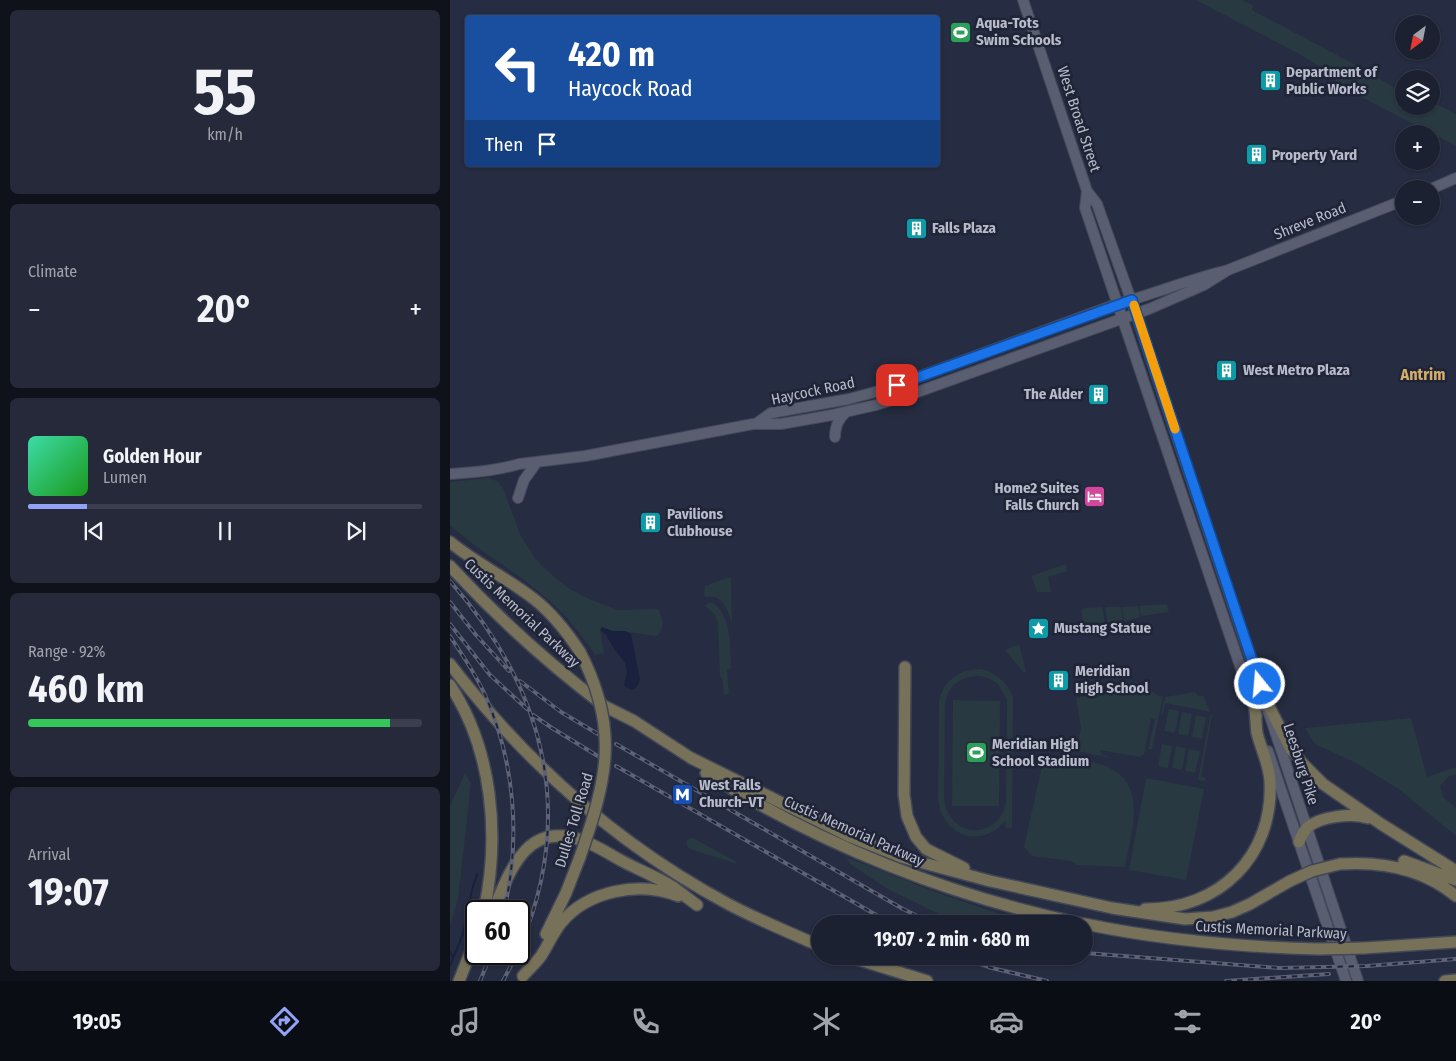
<!DOCTYPE html>
<meta charset="utf-8">
<style>
body{margin:0;font-family:"Fira Sans Condensed",sans-serif;background:#252939;color:#f1f3f6;height:100vh;display:flex;flex-direction:column;font-size:19px;white-space:nowrap}
*{box-sizing:border-box;margin:0}
p{font-size:16px;color:#a0a3ab}
.icon{flex:none;width:28px;height:28px;fill:none;stroke:currentColor;stroke-width:2;stroke-linecap:round;stroke-linejoin:round}
.map{position:relative;flex:1;overflow:hidden}
.details{display:flex;flex-direction:column;gap:10px;padding:10px;background:#0f121b;width:450px}
.details>*{flex:none}
.banner{position:absolute;left:15px;top:15px;width:475px;height:152px;border-radius:5px;box-shadow:0 1px 4px #0004,0 0 0 1px #3a3e4d;background:#1a4fa0;color:#fff;overflow:hidden}
.needle{width:32px;rotate:212deg}
.tools{position:absolute;left:945px;top:15px;display:grid;gap:10px}
.tools a{display:grid;place-items:center;width:45px;height:45px;border-radius:50%;background:#1c2131;box-shadow:0 1px 4px #0004,0 0 0 1px #3a3e4d;font-size:25px}
.speed{position:absolute;left:15px;top:900px;display:flex;gap:10px;font-size:25px;font-weight:700;text-align:center}
.speed>*{display:grid;place-content:center;width:65px;height:65px;border-radius:50%;background:#1c2131;box-shadow:0 1px 4px #0004,0 0 0 1px #3a3e4d;line-height:1}
.speed .limit{border:2px solid #111;border-radius:8px;background:#fff;color:#111}
.pin{position:absolute;display:grid;place-items:center;width:42px;height:42px;color:#fff;margin:-21px;border-radius:10px;box-shadow:0 2px 8px #0006}
.me{position:absolute;width:55px;margin:-28px;rotate:343deg;stroke-linejoin:round;filter:drop-shadow(0 0 4px #0008)}
.turn{display:flex;align-items:center;gap:18px;height:105px;padding:0 20px;font-size:22px}
.turn .icon{width:65px;height:65px;stroke-width:2.5}
.turn b{display:block;font-size:35px;line-height:42px}
.then{display:flex;align-items:center;height:48px;padding:0 20px;background:#0003;gap:10px;font-size:19px}
.big{font-size:38px;font-weight:700;line-height:1.1}
.details .tile{flex:1;display:flex;flex-direction:column;justify-content:center;gap:8px;min-width:0;padding:0 18px;border-radius:8px;background:#252939}
.details .dial{align-items:center;gap:0}
.dial b{font-size:65px;line-height:1}
.song{display:flex;align-items:center;gap:15px}
.cover{width:60px;height:60px;border-radius:8px;background:linear-gradient(135deg,hsl(160 70% 55%),hsl(120 70% 35%))}
.played{height:5px;border-radius:2px;background:linear-gradient(90deg,#91a3f6 15%,#3a3e4d 15%)}
.keys{display:flex;justify-content:space-around;direction:ltr}
.heat{display:flex;justify-content:space-between;align-items:center;font-size:28px;direction:ltr}
.charge{height:8px;border-radius:4px;background:linear-gradient(90deg,#34c759 92%,#3a3e4d 0)}
.trip{position:absolute;left:361px;top:915px;width:282px;height:50px;border-radius:25px;background:#1c2131;box-shadow:0 1px 4px #0004,0 0 0 1px #3a3e4d;font-weight:700;line-height:50px;text-align:center}
.tabs{display:flex;height:80px;justify-content:space-around;align-items:center;background:#0b0d14;color:#a0a3ab}
.tabs .icon{width:35px;height:35px}
.tabs .active{color:#91a3f6}
.tabs b{font-size:22px;color:#f1f3f6}
main{display:flex;flex:1;min-height:0}
.map>svg:first-child{display:block}
</style>
<main>
<section class="details">
<div class="tile dial"><b>55</b><p>km/h</p></div>
<div class="tile"><p>Climate</p>
<div class="heat"><a>−</a><b class="big">20°</b><a>+</a></div>
</div>
<div class="tile">
<div class="song"><i class="cover"></i><div><b>Golden Hour</b><p>Lumen</p></div></div>
<div class="played"></div>
<div class="keys"><svg class="icon" aria-label="previous" viewBox="0 0 24 24"><path d="M18 5L8 12l10 7zM5 5v14"/></svg><svg class="icon" aria-label="pause" viewBox="0 0 24 24"><path d="M8 5v14M16 5v14"/></svg><svg class="icon" aria-label="next" viewBox="0 0 24 24"><path d="M6 5l10 7-10 7zM19 5v14"/></svg></div>
</div>
<div class="tile"><p>Range · 92%</p><b class="big">460 km</b><div class="charge"></div></div>
<div class="tile"><p>Arrival</p><b class="big">19:07</b></div>
</section>
<div class="map">
<svg width="1006" height="981" viewBox="0 0 1006 981">
<rect width="100%" height="100%" fill="#262c41"/>
<!-- green -->
<path fill="#283942" fill-rule="evenodd" d="M746 0H792L803 5 802 10 917 71 898 85 918 72 954 93V106L979 107 984 103 1006 114V146L894 88 867 65 851 55Z
M37 478 47 481 53 488 71 536 83 555 93 567 118 588 137 598 168 610 208 609C213 618 215 627 208 636 188 634 170 630 150 630L154 653 145 655C133 637 120 620 104 605 72 575 32 554 0 525V482Z
M616 564 617 571 598 577 601 592H587L581 576Z
M279 577 281 578 282 625C278 612 274 593 255 597L254 595 255 586Z
M261 602C282 613 280 647 281 668L277 670 279 693 275 695 274 694 272 677H270L268 622 265 615 254 605Z
M717 604 719 612 691 616 689 606Z
M688 606 690 617 674 621 672 607Z
M652 607 656 629 635 633 631 610 635 608Z
M655 607H671L674 628 658 629Z
M569 644 576 672 574 673 555 650Z
M531 669C547 673 558 683 563 698L562 828H556L555 821C531 850 492 836 488 799L489 702C493 680 510 669 531 669ZM531 676 542 680 548 684 557 700 556 802C549 841 499 839 494 799L495 705C497 685 512 675 531 676Z
M684 682C697 682 701 694 713 697L702 749H698L705 719 701 718 694 754 689 757 650 750 652 755 667 759 626 751 631 728 626 698 643 695 642 689Z
M745 692 748 696H753L762 715 751 777 756 778 755 781 748 780 761 712 715 703 713 713H711L715 697Z
M503 700 550 701 549 806H502Z
M719 709 729 711 725 733 714 731Z
M732 712 742 714 738 736 728 734Z
M746 715 756 717 752 739 742 737Z
M961 718 977 777 1006 767V774L998 777 990 786 993 797 1006 808V836L950 790 908 764 865 744 855 728Z
M712 744 722 746 718 768 708 766Z
M726 746 736 748 732 770 722 768Z
M739 749 750 751 745 773 735 771Z
M600 757C616 759 634 759 650 764 700 780 682 829 675 867L627 865 621 861 582 856 574 847 593 761Z
M15 773 21 784 8 899 0 925V806Z
M696 778 754 789 736 880 679 870Z
M240 838H243L285 861 287 864 240 849 237 847 236 841Z
M396 857 485 892 580 924H514L493 916 436 888 400 864Z"/>
<!-- water -->
<path fill="#19213f" d="M152 627 163 631H176L181 634 190 679C189 685 185 691 179 689L174 685 177 672 175 663 163 647 156 635 150 630Z"/>
<g fill="none" stroke-linecap="round" stroke-linejoin="round">
<!-- stream -->
<path stroke="#19213f" stroke-width="2" d="M0 952 3 958
M0 966 13 934 22 890 27 874"/>
<defs>
<path id="major" d="M573 0 637 191 647 204 686 314 908 981
M981 189 1006 178
M637 191 635 208 807 716
M307 423 321 413 399 399 436 389 667 304C704 294 740 279 778 270L954 200
M385 437C385 427 388 419 396 412
M0 474C23 472 46 471 69 464L135 456 303 424H331L382 415 426 405 462 394 699 309 754 285 778 270
M68 498 74 480 87 462
M818 751 896 981"/>
<path id="highway" d="M0 542C27 564 57 578 84 599 103 614 117 632 130 652
M0 566C47 617 98 663 153 705
M0 664C76 763 169 846 280 905 309 920 340 933 370 946
M455 667 454 794 457 816 466 837 476 849 514 868
M0 685C43 750 50 837 34 911
M814 697 841 749 852 763 873 784 931 824 1006 871
M154 706 184 721 241 758 401 837 451 857 540 881 662 908 735 919 763 917 782 912 800 904 840 881
M256 773C372 845 499 896 633 924
M849 842C851 837 853 832 857 828 870 816 902 813 918 818
M954 861 1006 880
M890 864C932 861 973 869 1006 896
M695 909C769 910 824 856 820 781 819 764 811 749 807 733 806 726 806 718 805 710
M43 911C60 871 76 821 131 840 146 845 159 854 172 861 189 870 207 877 223 887 231 893 239 899 247 905
M635 924C712 940 790 947 869 949
M96 934 116 893 130 857
M914 948 1006 942
M397 956 477 981
M73 976C79 969 86 963 91 956 98 945 103 933 111 923 138 890 190 881 228 896
M9 981 26 938
M995 981 1006 980"/>
</defs>
<!-- major casing -->
<use href="#major" stroke="#44485a" stroke-width="12"/>
<!-- highway casing -->
<use href="#highway" stroke="#424758" stroke-width="14"/>
<!-- major -->
<use href="#major" stroke="#595e70" stroke-width="10"/>
<!-- highway -->
<use href="#highway" stroke="#767158" stroke-width="11"/>
<defs>
<path id="rail" d="M0 581C95 689 127 814 69 949
M0 602 26 635 59 671
M0 624 40 675 77 709
M0 636C12 655 26 674 35 695 65 762 71 839 54 911
M70 681 111 712 153 737
M83 715 102 728 151 758
M166 744 453 909 484 924
M166 766 442 924
M635 953 830 968 917 966 1006 959
M507 956 542 968 597 981
M30 981 41 954
M53 981 67 954
M776 981 879 974"/>
</defs>
<!-- rail casing -->
<use href="#rail" stroke="#5d6277" stroke-width="4"/>
<!-- rail -->
<use href="#rail" stroke="#1f2436" stroke-width="2" stroke-dasharray="5.5" stroke-linecap="butt"/>
<defs>
<path id="highway-bridge" d="M130 857C157 779 170 729 130 652
M840 881 862 871 890 864
M869 949 914 948"/>
</defs>
<!-- highway-bridge casing -->
<use href="#highway-bridge" stroke="#424758" stroke-width="14" stroke-linecap="butt"/>
<!-- highway-bridge -->
<use href="#highway-bridge" stroke="#767158" stroke-width="11"/>
</g>
<g fill="none" stroke-linecap="round" stroke-linejoin="round">
<defs>
<path id="route" d="M447 385 682 300 810 684"/>
</defs>
<!-- route casing -->
<use href="#route" stroke="#114b97" stroke-width="12"/>
<!-- route -->
<use href="#route" stroke="#1a73e8" stroke-width="9"/>
<!-- slow -->
<path stroke="#f59e0b" stroke-width="9" d="M684 305 725 429"/>
</g>
<!-- icons -->
<defs>
<symbol id="stadium-square" viewBox="-11 -11 22 22"><rect x="-9" y="-9" width="18" height="18" rx="4" fill="#2e9e5b" stroke="#1f2436"/><path d="M0-5a6.5 5 0 1 0 0 10a6.5 5 0 1 0 0-10ZM-3.5-1.8h7v3.6h-7Z" fill="#fff"/></symbol>
<symbol id="building-square" viewBox="-11 -11 22 22"><rect x="-9" y="-9" width="18" height="18" rx="4" fill="#0f9aa8" stroke="#1f2436"/><path d="M-4-6H4V6H1V3H-1V6H-4ZM-2.5-4.3h1.7v1.8h-1.7ZM.8-4.3h1.7v1.8H.8ZM-2.5-1h1.7V.8h-1.7ZM.8-1h1.7V.8H.8Z" fill="#fff"/></symbol>
<symbol id="hotel-square" viewBox="-11 -11 22 22"><rect x="-9" y="-9" width="18" height="18" rx="4" fill="#d1479c" stroke="#1f2436"/><path d="M-6-4.5h1.5V1H6V5H4.5V3h-9V5H-6ZM-4 0a1.8 1.8 0 1 1 3.6 0ZM.5 0V-2.5h3Q6-2.5 6 0Z" fill="#fff"/></symbol>
<symbol id="sight-square" viewBox="-11 -11 22 22"><rect x="-9" y="-9" width="18" height="18" rx="4" fill="#0f9aa8" stroke="#1f2436"/><path d="M0-6L1.8-2.2L6-1.7L2.9 1.2L3.7 5.4L0 3.3L-3.7 5.4L-2.9 1.2L-6-1.7L-1.8-2.2Z" fill="#fff"/></symbol>
<symbol id="metro-square" viewBox="-11 -11 22 22"><rect x="-9" y="-9" width="18" height="18" rx="4" fill="#1a4fb4" stroke="#1f2436"/><path d="M-5.5 5V-5H-3L0 0L3-5H5.5V5H3V-.5L0 4L-3-.5V5Z" fill="#fff"/></symbol>
</defs>
<g fill-rule="evenodd">
<use href="#stadium-square" x="498" y="20" width="25" height="25"/>
<use href="#building-square" x="808" y="68" width="25" height="25"/>
<use href="#building-square" x="794" y="142" width="25" height="25"/>
<use href="#building-square" x="454" y="216" width="25" height="25"/>
<use href="#building-square" x="764" y="358" width="25" height="25"/>
<use href="#building-square" x="636" y="382" width="25" height="25"/>
<use href="#hotel-square" x="632" y="484" width="25" height="25"/>
<use href="#building-square" x="188" y="510" width="25" height="25"/>
<use href="#sight-square" x="576" y="616" width="25" height="25"/>
<use href="#building-square" x="596" y="668" width="25" height="25"/>
<use href="#stadium-square" x="514" y="740" width="25" height="25"/>
<use href="#metro-square" x="220" y="782" width="25" height="25"/>
</g>
<g text-anchor="middle" stroke-width="5" stroke-linejoin="round" paint-order="stroke">
<!-- poi labels -->
<g font-size="15" font-weight="bold" fill="#b7bbcb" stroke="#1f2436" text-anchor="start">
<text x="526" y="28">Aqua-Tots<tspan x="526" dy="17">Swim Schools</tspan></text>
<text x="836" y="77">Department of<tspan x="836" dy="17">Public Works</tspan></text>
<text x="822" y="160">Property Yard</text>
<text x="482" y="233">Falls Plaza</text>
<text x="793" y="375">West Metro Plaza</text>
<text x="633" y="399" text-anchor="end">The Alder</text>
<text x="629" y="493" text-anchor="end">Home2 Suites<tspan x="629" dy="17">Falls Church</tspan></text>
<text x="217" y="519">Pavilions<tspan x="217" dy="17">Clubhouse</tspan></text>
<text x="604" y="633">Mustang Statue</text>
<text x="625" y="676">Meridian<tspan x="625" dy="17">High School</tspan></text>
<text x="542" y="749">Meridian High<tspan x="542" dy="17">School Stadium</tspan></text>
<text x="249" y="790">West Falls<tspan x="249" dy="17">Church–VT</tspan></text>
</g>
<!-- street labels -->
<g font-size="15" fill="#b7bbcb" stroke="#1f2436">
<text transform="translate(629 119) rotate(72)" y="5">West Broad Street</text>
<text transform="translate(860 221) rotate(-22)" y="5">Shreve Road</text>
<text transform="translate(363 391) rotate(-12)" y="5">Haycock Road</text>
<text transform="translate(72 613) rotate(43)" y="5">Custis Memorial Parkway</text>
<text transform="translate(851 764) rotate(72)" y="5">Leesburg Pike</text>
<text transform="translate(124 820) rotate(-73)" y="5">Dulles Toll Road</text>
<text transform="translate(404 831) rotate(24)" y="5">Custis Memorial Parkway</text>
<text transform="translate(821 930) rotate(3)" y="5">Custis Memorial Parkway</text>
</g>
<!-- neighbourhood labels -->
<g font-size="16" font-weight="bold" fill="#d4ae69" stroke="#1f2436">
<text x="973" y="380">Antrim</text>
</g>
</g>
</svg>
<div class="tools">
<a><svg class="needle" viewBox="-14 -14 28 28"><path d="M0-13l5 13h-10z" fill="#e53935"/><path d="M0 13l5-13h-10z" fill="#a0a3ab"/></svg></a>
<a><svg class="icon" aria-label="layers" viewBox="0 0 24 24"><path d="M12 4l9 5-9 5-9-5zM3 14l9 5 9-5"/></svg></a>
<a>+</a>
<a>−</a>
</div>
<div class="speed"><div class="limit">60</div></div>
<div class="pin" style="left:447px;top:385px;background:#d93025"><svg class="icon" aria-label="arrive" viewBox="0 0 24 24"><path d="M6 21V4h12l-3 4 3 4H6"/></svg></div>
<svg class="me" style="left:810px;top:684px" viewBox="-20 -20 40 40"><circle r="17" fill="#1a73e8" stroke="#fff" stroke-width="3"/><path d="M0-11L8 9 0 5-8 9z" fill="#fff"/></svg>
<div class="trip">19:07 · 2 min · 680 m</div>
<div class="banner">
<div class="turn"><svg class="icon" aria-label="left" viewBox="0 0 24 24"><path d="M17 20v-9H6M10 6l-5 5 5 5"/></svg><div><b>420 m</b>Haycock Road</div></div>
<div class="then">Then<svg class="icon" aria-label="arrive" viewBox="0 0 24 24"><path d="M6 21V4h12l-3 4 3 4H6"/></svg></div>
</div>
</div>
</main>
<nav class="tabs">
<b>19:05</b>
<svg class="icon active" aria-label="directions" viewBox="0 0 24 24"><path d="M12 3l9 9-9 9-9-9zM9 14v-3h6M13 9l2 2-2 2"/></svg>
<svg class="icon" aria-label="music" viewBox="0 0 24 24"><path d="M9 18V5l10-2v13"/><circle cx="6" cy="18" r="3"/><circle cx="16" cy="16" r="3"/></svg>
<svg class="icon" aria-label="phone" viewBox="0 0 24 24"><path d="M5 4h4l2 5-3 2q2 4 5 5l2-3 5 2v4C11 20 4 13 5 4z"/></svg>
<svg class="icon" aria-label="climate" viewBox="0 0 24 24"><path d="M12 3v18M4 7l16 10M4 17L20 7"/></svg>
<svg class="icon" aria-label="car" viewBox="0 0 24 24"><path d="M5 17H2v-5l4-1 3-4h7l3 4 3 1v5h-3M9 17h6M6 11h13"/><circle cx="7" cy="17" r="2"/><circle cx="17" cy="17" r="2"/></svg>
<svg class="icon" aria-label="filters" viewBox="0 0 24 24"><path d="M4 7h16M4 17h16"/><circle cx="9" cy="7" r="2"/><circle cx="15" cy="17" r="2"/></svg>
<b>20°</b>
</nav>
